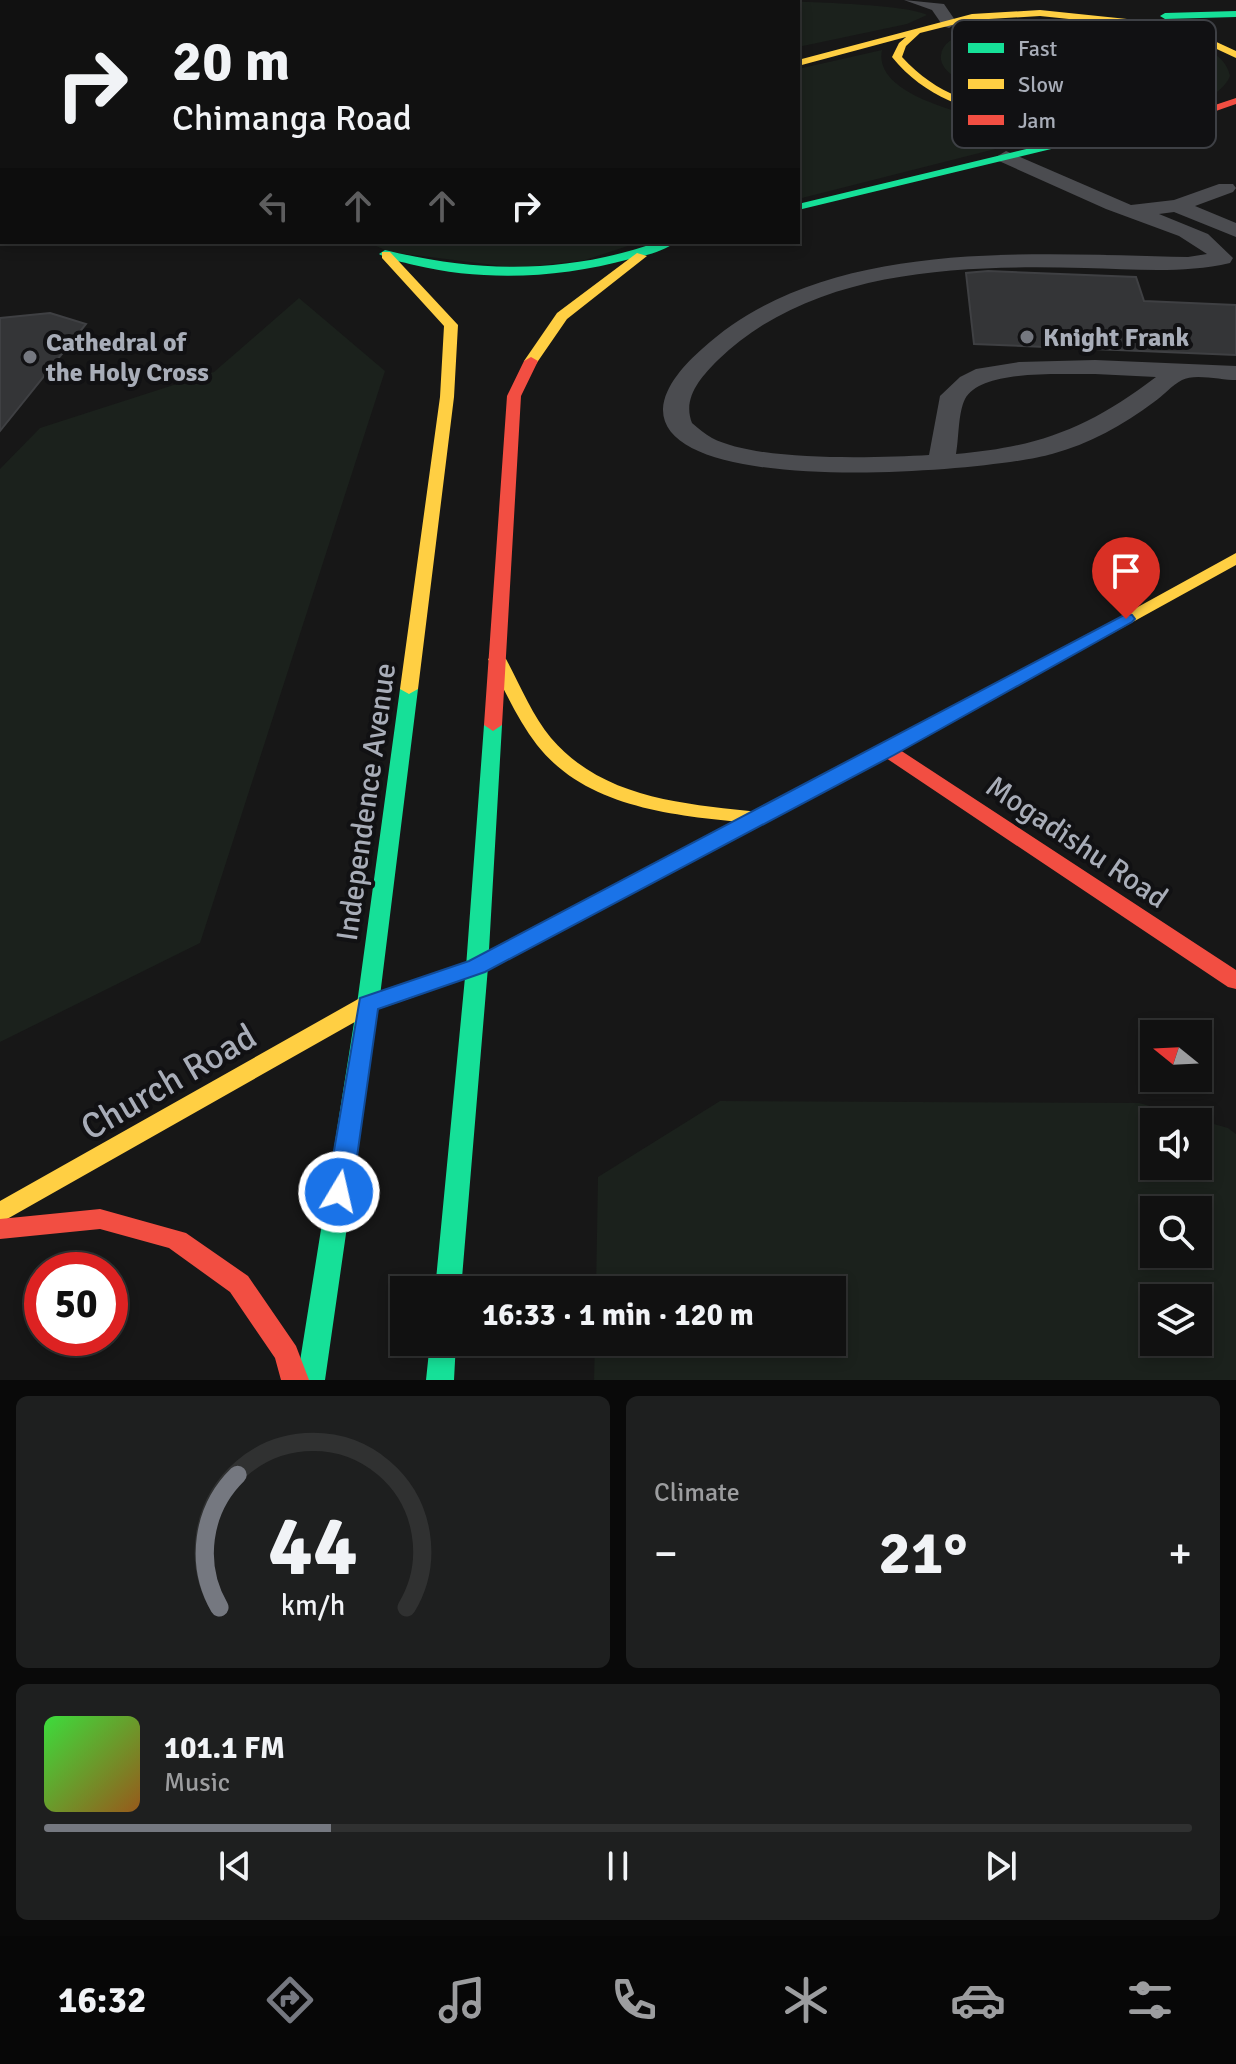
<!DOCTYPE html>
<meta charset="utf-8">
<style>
body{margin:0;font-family:Signika,sans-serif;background:#1e1f1f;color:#f1f3f6;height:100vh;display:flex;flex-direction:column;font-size:30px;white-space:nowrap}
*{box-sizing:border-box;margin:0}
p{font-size:26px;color:#9c9d9f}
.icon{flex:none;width:44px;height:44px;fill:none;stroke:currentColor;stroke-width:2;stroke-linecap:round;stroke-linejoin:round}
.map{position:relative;height:1380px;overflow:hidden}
.drawer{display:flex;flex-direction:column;gap:16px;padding:16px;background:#090909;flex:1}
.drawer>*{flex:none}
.guide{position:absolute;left:0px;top:0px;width:800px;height:244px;box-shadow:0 4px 12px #0003,0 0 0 2px #303131;background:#111;color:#f1f3f6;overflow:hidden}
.needle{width:52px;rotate:288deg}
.buttons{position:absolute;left:1140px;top:1020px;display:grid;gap:16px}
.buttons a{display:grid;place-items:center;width:72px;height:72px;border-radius:0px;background:#111;box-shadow:0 4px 12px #0003,0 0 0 2px #303131;font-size:40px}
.speed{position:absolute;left:24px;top:1252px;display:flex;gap:16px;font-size:40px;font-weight:700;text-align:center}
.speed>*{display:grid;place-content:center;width:104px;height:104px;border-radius:50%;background:#111;box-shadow:0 4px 12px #0003,0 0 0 2px #303131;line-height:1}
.speed .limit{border:12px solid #d22;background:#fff;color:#111}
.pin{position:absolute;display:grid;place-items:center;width:68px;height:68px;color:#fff;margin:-82px -34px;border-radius:50% 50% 50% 0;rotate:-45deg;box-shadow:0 0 8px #0007}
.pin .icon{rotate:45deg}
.me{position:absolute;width:88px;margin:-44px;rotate:9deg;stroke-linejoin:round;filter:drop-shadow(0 0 6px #0008)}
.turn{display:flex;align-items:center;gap:28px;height:168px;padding:0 40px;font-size:36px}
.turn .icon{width:104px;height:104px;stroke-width:2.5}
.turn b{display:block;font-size:56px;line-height:68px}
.lanes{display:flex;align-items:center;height:76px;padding:0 40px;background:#0003;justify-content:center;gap:40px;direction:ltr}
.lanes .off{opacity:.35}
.big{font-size:60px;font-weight:700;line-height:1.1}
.drawer .widget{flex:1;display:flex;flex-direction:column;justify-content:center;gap:12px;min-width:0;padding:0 28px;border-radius:12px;background:#1e1f1f}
.drawer .dial{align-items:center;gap:0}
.dial svg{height:208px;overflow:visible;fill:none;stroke:#303131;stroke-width:7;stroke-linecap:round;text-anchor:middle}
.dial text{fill:#f1f3f6;stroke:none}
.song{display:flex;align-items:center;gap:24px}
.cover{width:96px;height:96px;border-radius:12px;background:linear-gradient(135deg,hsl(120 70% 55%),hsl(30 70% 35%))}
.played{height:8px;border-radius:4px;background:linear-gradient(90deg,#757880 25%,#303131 25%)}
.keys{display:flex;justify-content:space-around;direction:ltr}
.heat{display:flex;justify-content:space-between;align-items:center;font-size:44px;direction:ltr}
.drawer .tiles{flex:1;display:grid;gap:16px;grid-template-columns:1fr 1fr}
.widget:last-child{grid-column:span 2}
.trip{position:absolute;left:390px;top:1276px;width:456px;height:80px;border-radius:0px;background:#111;box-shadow:0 4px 12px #0003,0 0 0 2px #303131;font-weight:700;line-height:80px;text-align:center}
.dock{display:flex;height:128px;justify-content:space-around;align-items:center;background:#070707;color:#9c9d9f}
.dock .icon{width:56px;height:56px}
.dock .current{color:#757880}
.dock b{font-size:36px;color:#f1f3f6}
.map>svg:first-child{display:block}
</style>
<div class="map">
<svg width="1236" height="1380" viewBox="0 0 1236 1380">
<rect width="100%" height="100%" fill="#171717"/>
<!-- green -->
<path fill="#1b211c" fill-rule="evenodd" d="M659 0C708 0 898 0 927 15L907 24 798 47V2H657Z
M1065 20C1102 24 1223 30 1230 76 1206 135 1009 107 963 82 953 77 939 67 941 55 945 22 1040 21 1065 20Z
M882 50C870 108 1028 127 1066 131L798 199V69Z
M367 242H640L585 260 518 268 390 252Z
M299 298 385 371 200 943 0 1042V469L40 428 214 372Z
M720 1101 1139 1103 1228 1128 1236 1134V1380H594L595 1342H832V1290H596L598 1177ZM1198 1122V1166H1154V1122ZM1198 1210V1254H1154V1210ZM1198 1298V1342H1154V1298Z"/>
<!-- building -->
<path fill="#343537" stroke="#3f4043" stroke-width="2" d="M988 271 1136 277 1144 301 1236 305V355L974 344 966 273Z
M50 313 86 324 0 431V318Z"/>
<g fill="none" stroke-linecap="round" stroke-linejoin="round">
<!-- lane -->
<path fill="#4b4c50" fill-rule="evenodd" d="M326 0H346L347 2H328Z
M553 0H577L552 2Z
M904 0 944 4 957 23 949 28 943 26 932 10Z
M1006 151 1131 205 1174 200 1219 184H1233L1236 188 1233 192 1195 206 1236 223V237L1174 212 1159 214 1208 234 1233 258 1230 263C1182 274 1134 269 1085 268 961 265 813 268 718 360 701 377 682 398 692 423 698 428 705 434 712 438 758 462 876 458 929 455L940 396 960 377 976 369 1019 362 1095 360 1236 366V380C1222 380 1194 373 1182 380 1172 385 1163 396 1154 402 1123 425 1089 444 1052 454 995 471 661 501 663 409 664 386 686 363 702 349 824 236 1034 254 1188 257L1207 254 1179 236 1106 209 999 161 996 157ZM1095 374 1156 377C1089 428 1039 447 956 454 959 438 958 413 965 399 981 368 1065 375 1095 374Z"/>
<!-- fast -->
<path fill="#16e098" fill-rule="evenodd" d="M1236 11V17L1165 19 1160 16 1165 13Z
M1126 125 1130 126V130L798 210V204Z
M0 189H2V195H0Z
M658 242H676C664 251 645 256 630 259 559 278 486 282 414 265 403 262 388 260 379 254L385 250C479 273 567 274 658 242Z
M409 684 418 689 379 1004 325 1380H297L357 1004 400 689Z
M493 719 502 725 488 967 461 1290H435L466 967 484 725Z
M430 1342H456L454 1380H426Z"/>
<!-- slow -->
<path fill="#ffcf43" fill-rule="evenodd" d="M1040 10 1156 22 1197 33 1236 51V58L1191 37 1156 28 1040 16 972 20 920 33 906 46 902 57C960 120 1025 107 1101 121L1102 123 1097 126C1023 121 942 119 892 57L899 43 906 37 798 66V60L972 14Z
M0 139H2V145H0Z
M382 252H390L458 325 454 397 418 689 409 694 400 689 440 397 444 326 382 258Z
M637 253 647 256 567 319 536 364H526L524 361 557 313Z
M1236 553V565L910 745 903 747 894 741Z
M497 654 506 659C520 685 532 715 551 738 603 799 685 804 759 812L769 818 759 824C682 816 589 811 537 745 517 719 504 688 488 659Z
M406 983 414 985 417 991 414 997 376 1010 0 1223V1201L360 998Z"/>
<!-- jam -->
<path fill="#f24e42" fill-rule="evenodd" d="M1236 98V104L1193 119 1126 131 1121 128 1191 113Z
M531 357 538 361 521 396 502 725 493 731 484 725 507 396 524 361Z
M903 735 912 741 900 750 1236 970V989L1228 987 886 758 485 972 406 999 398 997 395 991 398 985 469 962Z
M100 1209 186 1233 248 1276 296 1346 309 1380H281L275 1358 230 1292 169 1248 100 1229 0 1239V1219Z"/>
</g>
<!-- route -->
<path fill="#1a73e8" stroke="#114b97" stroke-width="2" d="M1126 614 1132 615 1135 619 1132 622 894 755 485 972 378 1009 352 1192 348 1199 339 1202 330 1199 327 1192 360 998 469 961Z"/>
<!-- markers -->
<g fill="#757880" stroke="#111113" stroke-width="3">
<circle cx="1027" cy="337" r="8"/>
<circle cx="30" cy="357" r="8"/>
</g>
<g text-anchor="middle" stroke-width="8" stroke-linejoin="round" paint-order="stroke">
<!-- far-poi labels -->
<g font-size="26" font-weight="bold" fill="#a8adb8" stroke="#111113" text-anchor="start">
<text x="1043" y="346">Knight Frank</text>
<text x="46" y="351">Cathedral of<tspan x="46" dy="30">the Holy Cross</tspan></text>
</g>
<!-- street labels -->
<g font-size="30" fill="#a8adb8" stroke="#111113">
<text transform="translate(366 802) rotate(-82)" y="10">Independence Avenue</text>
<text transform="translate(1077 842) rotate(34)" y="10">Mogadishu Road</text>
</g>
<!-- near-street labels -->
<g font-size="36" fill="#a8adb8" stroke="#111113">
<text transform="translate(168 1081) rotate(-30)" y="13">Church Road</text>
</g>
</g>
<!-- legend -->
<rect x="952" y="20" width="264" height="128" rx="12" fill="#111113" stroke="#3e4045" stroke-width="2"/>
<rect x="968" y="43" width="36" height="10" fill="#16e098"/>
<rect x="968" y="79" width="36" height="10" fill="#ffcf43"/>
<rect x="968" y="115" width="36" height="10" fill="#f24e42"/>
<g font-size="22" fill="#a8adb8">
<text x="1018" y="56">Fast</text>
<text x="1018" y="92">Slow</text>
<text x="1018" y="128">Jam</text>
</g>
</svg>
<div class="buttons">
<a><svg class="needle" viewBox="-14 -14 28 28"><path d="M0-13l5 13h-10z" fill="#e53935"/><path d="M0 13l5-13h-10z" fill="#9c9d9f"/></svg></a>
<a><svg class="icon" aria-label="sound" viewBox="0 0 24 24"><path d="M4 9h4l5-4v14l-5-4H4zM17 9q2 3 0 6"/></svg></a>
<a><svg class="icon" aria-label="search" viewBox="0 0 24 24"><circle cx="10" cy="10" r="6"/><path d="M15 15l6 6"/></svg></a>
<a><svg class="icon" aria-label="layers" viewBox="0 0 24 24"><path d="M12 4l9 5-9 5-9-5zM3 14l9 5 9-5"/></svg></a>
</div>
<div class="speed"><div class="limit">50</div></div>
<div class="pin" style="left:1126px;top:619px;background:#d93025"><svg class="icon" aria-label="arrive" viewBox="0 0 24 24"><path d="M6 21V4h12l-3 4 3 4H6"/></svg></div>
<svg class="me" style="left:339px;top:1192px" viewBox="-20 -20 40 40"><circle r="17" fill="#1a73e8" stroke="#fff" stroke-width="3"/><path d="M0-11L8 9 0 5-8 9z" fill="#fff"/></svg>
<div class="trip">16:33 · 1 min · 120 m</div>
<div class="guide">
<div class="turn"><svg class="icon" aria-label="right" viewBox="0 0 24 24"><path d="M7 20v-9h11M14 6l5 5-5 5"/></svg><div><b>20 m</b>Chimanga Road</div></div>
<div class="lanes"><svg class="icon off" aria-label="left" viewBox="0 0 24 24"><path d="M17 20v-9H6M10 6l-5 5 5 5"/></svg><svg class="icon off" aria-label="ahead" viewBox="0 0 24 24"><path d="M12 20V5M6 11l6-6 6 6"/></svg><svg class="icon off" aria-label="ahead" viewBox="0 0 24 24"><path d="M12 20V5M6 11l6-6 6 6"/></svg><svg class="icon" aria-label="right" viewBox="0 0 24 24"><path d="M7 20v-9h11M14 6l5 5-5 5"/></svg></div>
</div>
</div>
<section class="drawer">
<div class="tiles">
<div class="widget dial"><svg viewBox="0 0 100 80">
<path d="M14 69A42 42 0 1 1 86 69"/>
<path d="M14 69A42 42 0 0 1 21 18" stroke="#757880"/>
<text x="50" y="56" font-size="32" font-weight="700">44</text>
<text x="50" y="72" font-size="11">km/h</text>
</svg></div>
<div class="widget"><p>Climate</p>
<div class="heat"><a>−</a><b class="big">21°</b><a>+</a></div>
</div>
<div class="widget">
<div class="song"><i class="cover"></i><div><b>101.1 FM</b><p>Music</p></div></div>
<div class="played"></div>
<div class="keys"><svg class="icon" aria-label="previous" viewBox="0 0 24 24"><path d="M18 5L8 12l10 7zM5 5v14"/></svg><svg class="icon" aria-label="pause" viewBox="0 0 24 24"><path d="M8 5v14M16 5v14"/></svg><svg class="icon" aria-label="next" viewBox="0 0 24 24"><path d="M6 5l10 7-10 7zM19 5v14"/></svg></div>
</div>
</div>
</section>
<nav class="dock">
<b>16:32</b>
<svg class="icon current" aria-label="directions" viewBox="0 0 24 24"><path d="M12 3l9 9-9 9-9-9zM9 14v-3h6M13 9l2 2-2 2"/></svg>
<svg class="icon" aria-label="music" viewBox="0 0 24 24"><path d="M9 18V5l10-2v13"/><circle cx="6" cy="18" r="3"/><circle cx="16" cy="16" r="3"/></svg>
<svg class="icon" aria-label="phone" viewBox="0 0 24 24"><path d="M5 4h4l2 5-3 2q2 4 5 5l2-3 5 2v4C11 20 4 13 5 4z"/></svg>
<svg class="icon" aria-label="climate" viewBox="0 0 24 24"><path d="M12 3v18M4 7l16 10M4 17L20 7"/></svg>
<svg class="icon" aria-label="car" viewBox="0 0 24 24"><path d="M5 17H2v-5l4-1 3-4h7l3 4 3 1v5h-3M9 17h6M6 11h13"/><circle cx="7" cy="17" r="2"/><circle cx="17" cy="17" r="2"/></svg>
<svg class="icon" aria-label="filters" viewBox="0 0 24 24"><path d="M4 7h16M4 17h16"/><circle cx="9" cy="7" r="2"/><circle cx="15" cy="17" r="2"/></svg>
</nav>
